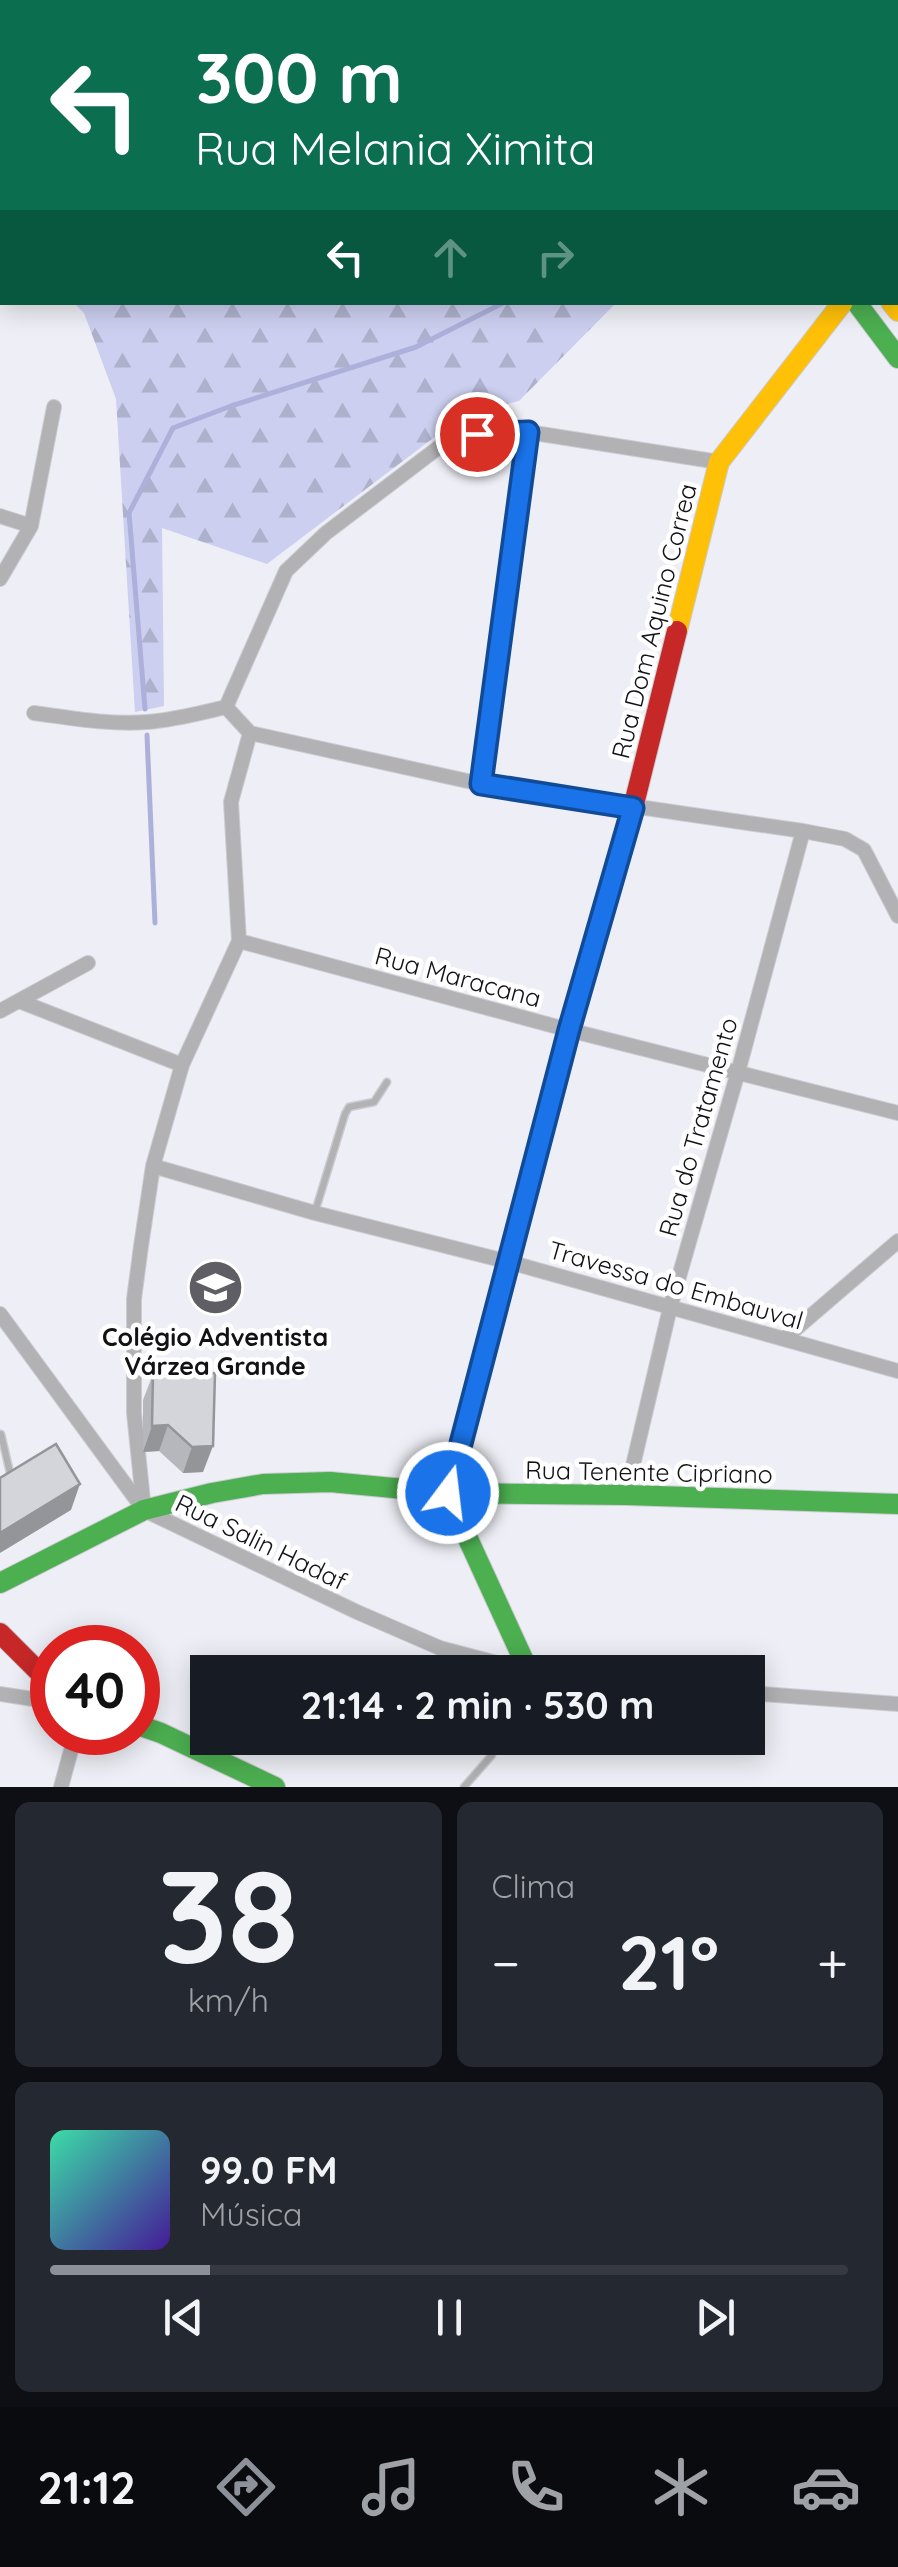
<!DOCTYPE html>
<html lang="pt">
<meta charset="utf-8">
<style>
body{margin:0;font-family:Quicksand,sans-serif;background:#242831;color:#f1f3f6;height:100vh;display:flex;flex-direction:column;font-size:38px;white-space:nowrap}
*{box-sizing:border-box;margin:0}
p{font-size:32px;color:#9ea1a6}
.icon{flex:none;width:55px;height:55px;fill:none;stroke:currentColor;stroke-width:2;stroke-linecap:round;stroke-linejoin:round}
.map{position:relative;height:1787px;overflow:hidden}
.sheet{display:flex;flex-direction:column;gap:15px;padding:15px;background:#0d0f14;flex:1}
.sheet>*{flex:none}
.banner{position:absolute;left:0px;top:0px;width:900px;height:305px;box-shadow:0 5px 25px #0003;background:#0b6e4f;color:#fff;overflow:hidden}
.speed{position:absolute;left:30px;top:1625px;display:flex;gap:20px;font-size:50px;font-weight:700;text-align:center}
.speed>*{display:grid;place-content:center;width:130px;height:130px;border-radius:50%;background:#171b24;box-shadow:0 5px 25px #0003;line-height:1}
.speed .limit{border:15px solid #d22;background:#fff;color:#111}
.pin{position:absolute;display:grid;place-items:center;width:85px;height:85px;color:#fff;margin:-42px;border:5px solid #fff;border-radius:50%;box-shadow:0 2px 10px #0007}
.me{position:absolute;width:110px;margin:-55px;rotate:15deg;stroke-linejoin:round;filter:drop-shadow(0 0 8px #0008)}
.turn{display:flex;align-items:center;gap:35px;height:210px;padding:0 30px;font-size:45px}
.turn .icon{width:130px;height:130px;stroke-width:2.5}
.turn b{display:block;font-size:70px;line-height:85px}
.lanes{display:flex;align-items:center;height:95px;padding:0 30px;background:#0003;justify-content:center;gap:50px;direction:ltr}
.lanes .off{opacity:.35}
.big{font-size:75px;font-weight:700;line-height:1.1}
.sheet .card{flex:1;display:flex;flex-direction:column;justify-content:center;gap:15px;min-width:0;padding:0 35px;border-radius:15px;background:#242831}
.sheet .dial{align-items:center;gap:0}
.dial b{font-size:130px;line-height:1}
.song{display:flex;align-items:center;gap:30px}
.cover{width:120px;height:120px;border-radius:15px;background:linear-gradient(135deg,hsl(160 70% 55%),hsl(260 70% 35%))}
.played{height:10px;border-radius:5px;background:linear-gradient(90deg,#8c9099 20%,#363941 20%)}
.keys{display:flex;justify-content:space-around;direction:ltr}
.heat{display:flex;justify-content:space-between;align-items:center;font-size:55px;direction:ltr}
.sheet .tiles{flex:1;display:grid;gap:15px;grid-template-columns:1fr 1fr}
.card:last-child{grid-column:span 2}
.trip{position:absolute;left:190px;top:1655px;width:575px;height:100px;border-radius:0px;background:#171b24;box-shadow:0 5px 25px #0003;font-weight:700;line-height:100px;text-align:center}
.dock{display:flex;height:160px;justify-content:space-around;align-items:center;background:#090b0e;color:#9ea1a6}
.dock .icon{width:70px;height:70px}
.dock .active{color:#8c9099}
.dock b{font-size:45px;color:#f1f3f6}
.map>svg:first-child{display:block}
</style>
<div class="map">
<svg width="898" height="1787" viewBox="0 0 898 1787">
<defs>
<pattern id="forest-firs" width="22" height="20" patternUnits="userSpaceOnUse" patternTransform="scale(2.5)"><rect width="22" height="20" fill="#cccfef"/><path d="M5 1l3.5 6h-7zM16 11l3.5 6h-7z" fill="#aeb1cc"/></pattern>
</defs>
<rect width="100%" height="100%" fill="#eeeef6"/>
<!-- forest -->
<path fill="url(#forest-firs)" d="M74 303H616L519 401 465 414 267 564 162 528 164 706 135 712 116 399 84 313Z"/>
<g fill="none" stroke-linecap="round" stroke-linejoin="round">
<!-- stream -->
<path stroke="#adb0da" stroke-width="5" d="M145 709 129 513 173 428 231 406 416 347 505 302
M147 735 155 923"/>
<defs>
<path id="lane" d="M315 1212 345 1114 349 1107 374 1102 387 1082
M1 1434 11 1477
M464 1787 492 1755"/>
<path id="street" d="M98 0V2
M394 2 395 0
M0 38 2 37
M898 122V120
M0 252 2 253
M0 516 31 526
M0 579 31 526 54 407
M34 713C71 718 109 725 147 722 174 720 200 713 226 707
M250 733 481 784 803 831 845 839 864 850 898 916
M250 733 226 707 286 571 326 533 447 441 477 434 528 432 719 462
M481 784 528 432
M239 941 569 1030 898 1113
M19 1001 182 1065
M0 1011 88 963
M153 1166 315 1213 509 1262 898 1371
M0 1314 144 1510 357 1612 440 1648 531 1672
M784 1339 898 1241
M626 1495 670 1308 738 1072 803 831
M144 1510 134 1413V1299L141 1246 153 1166 182 1065 239 941 231 802 250 733
M748 1693 898 1704
M0 1694 52 1702
M61 1787 76 1732"/>
<path id="fast" d="M588 0 592 2
M626 0 629 2
M856 302 898 358
M0 1583 144 1510 212 1493 263 1484 330 1482 447 1493 626 1495 898 1504
M529 1672 447 1493 586 972
M138 1725 161 1733 275 1787"/>
<path id="slow" d="M891 302 898 311
M677 631 719 462 843 302"/>
<path id="jam" d="M586 972 633 808 677 631
M0 1633 52 1685"/>
</defs>
<!-- lane casing -->
<use href="#lane" stroke="#cbcbd1" stroke-width="9"/>
<!-- street casing -->
<use href="#street" stroke="#cbcbd1" stroke-width="16"/>
<!-- fast casing -->
<use href="#fast" stroke="#cbcbd1" stroke-width="22"/>
<!-- slow casing -->
<use href="#slow" stroke="#cbcbd1" stroke-width="22"/>
<!-- jam casing -->
<use href="#jam" stroke="#cbcbd1" stroke-width="22"/>
<!-- lane -->
<use href="#lane" stroke="#b2b2b5" stroke-width="6"/>
<!-- street -->
<use href="#street" stroke="#b2b2b5" stroke-width="14"/>
<!-- fast -->
<use href="#fast" stroke="#4caf50" stroke-width="20"/>
<!-- slow -->
<use href="#slow" stroke="#ffc107" stroke-width="20"/>
<!-- jam -->
<use href="#jam" stroke="#c62828" stroke-width="20"/>
</g>
<!-- wall -->
<path fill="#b6b7bc" d="M215 1373 203 1472 183 1473 159 1451 143 1452V1400L153 1374Z"/>
<!-- shaded-wall -->
<path fill="#949599" d="M168 1425 159 1451 143 1452 152 1426Z
M213 1446 203 1472 183 1473 192 1447Z
M80 1484 71 1510 0 1553V1533Z"/>
<!-- building -->
<path fill="#d4d5db" stroke="#949599" stroke-width="2.5" d="M442 0H498L497 2H441Z
M786 0H853L851 2H783Z
M860 0H898V12V2H863Z
M215 1373 213 1446 192 1447 168 1425 152 1426 153 1374Z
M56 1444 80 1484 0 1533V1478Z"/>
<g fill="none" stroke-linecap="round" stroke-linejoin="round">
<defs>
<path id="route" d="M448 1493 569 1030 633 808 481 784 528 432 477 434"/>
</defs>
<!-- route casing -->
<use href="#route" stroke="#114b97" stroke-width="25"/>
<!-- route -->
<use href="#route" stroke="#1a73e8" stroke-width="18"/>
</g>
<!-- icons -->
<defs>
<symbol id="school-disc" viewBox="-11 -11 22 22"><circle r="9.5" fill="#5e5e64" stroke="#fff"/><path d="M0-5L7-2L0 1L-7-2ZM-4 1L0 2.5L4 1V4Q0 6-4 4Z" fill="#fff"/></symbol>
</defs>
<g fill-rule="evenodd">
<use href="#school-disc" x="184" y="1256" width="63" height="63"/>
</g>
<g text-anchor="middle" stroke-width="9" stroke-linejoin="round" paint-order="stroke">
<!-- street labels -->
<g font-size="25" fill="#111116" stroke="#fff">
<text transform="translate(654 621) rotate(-76)" y="9">Rua Dom Aquino Correa</text>
<text transform="translate(458 977) rotate(15)" y="9">Rua Maracana</text>
<text transform="translate(698 1127) rotate(-74)" y="9">Rua do Tratamento</text>
<text transform="translate(676 1285) rotate(16)" y="9">Travessa do Embauval</text>
<text transform="translate(649 1472) rotate(1)" y="9">Rua Tenente Cipriano</text>
<text transform="translate(261 1542) rotate(26)" y="9">Rua Salin Hadaf</text>
</g>
<!-- poi labels -->
<g font-size="25" font-weight="bold" fill="#111116" stroke="#fff">
<text x="215" y="1346">Colégio Adventista<tspan x="215" dy="29">Várzea Grande</tspan></text>
</g>
</g>
</svg>
<div class="speed"><div class="limit">40</div></div>
<div class="pin" style="left:477px;top:434px;background:#d93025"><svg class="icon" aria-label="arrive" viewBox="0 0 24 24"><path d="M6 21V4h12l-3 4 3 4H6"/></svg></div>
<svg class="me" style="left:448px;top:1493px" viewBox="-20 -20 40 40"><circle r="17" fill="#1a73e8" stroke="#fff" stroke-width="3"/><path d="M0-11L8 9 0 5-8 9z" fill="#fff"/></svg>
<div class="trip">21:14 · 2 min · 530 m</div>
<div class="banner">
<div class="turn"><svg class="icon" aria-label="left" viewBox="0 0 24 24"><path d="M17 20v-9H6M10 6l-5 5 5 5"/></svg><div><b>300 m</b>Rua Melania Ximita</div></div>
<div class="lanes"><svg class="icon" aria-label="left" viewBox="0 0 24 24"><path d="M17 20v-9H6M10 6l-5 5 5 5"/></svg><svg class="icon off" aria-label="ahead" viewBox="0 0 24 24"><path d="M12 20V5M6 11l6-6 6 6"/></svg><svg class="icon off" aria-label="right" viewBox="0 0 24 24"><path d="M7 20v-9h11M14 6l5 5-5 5"/></svg></div>
</div>
</div>
<section class="sheet">
<div class="tiles">
<div class="card dial"><b>38</b><p>km/h</p></div>
<div class="card"><p>Clima</p>
<div class="heat"><a>−</a><b class="big">21°</b><a>+</a></div>
</div>
<div class="card">
<div class="song"><i class="cover"></i><div><b>99.0 FM</b><p>Música</p></div></div>
<div class="played"></div>
<div class="keys"><svg class="icon" aria-label="previous" viewBox="0 0 24 24"><path d="M18 5L8 12l10 7zM5 5v14"/></svg><svg class="icon" aria-label="pause" viewBox="0 0 24 24"><path d="M8 5v14M16 5v14"/></svg><svg class="icon" aria-label="next" viewBox="0 0 24 24"><path d="M6 5l10 7-10 7zM19 5v14"/></svg></div>
</div>
</div>
</section>
<nav class="dock">
<b>21:12</b>
<svg class="icon active" aria-label="directions" viewBox="0 0 24 24"><path d="M12 3l9 9-9 9-9-9zM9 14v-3h6M13 9l2 2-2 2"/></svg>
<svg class="icon" aria-label="music" viewBox="0 0 24 24"><path d="M9 18V5l10-2v13"/><circle cx="6" cy="18" r="3"/><circle cx="16" cy="16" r="3"/></svg>
<svg class="icon" aria-label="phone" viewBox="0 0 24 24"><path d="M5 4h4l2 5-3 2q2 4 5 5l2-3 5 2v4C11 20 4 13 5 4z"/></svg>
<svg class="icon" aria-label="climate" viewBox="0 0 24 24"><path d="M12 3v18M4 7l16 10M4 17L20 7"/></svg>
<svg class="icon" aria-label="car" viewBox="0 0 24 24"><path d="M5 17H2v-5l4-1 3-4h7l3 4 3 1v5h-3M9 17h6M6 11h13"/><circle cx="7" cy="17" r="2"/><circle cx="17" cy="17" r="2"/></svg>
</nav>
